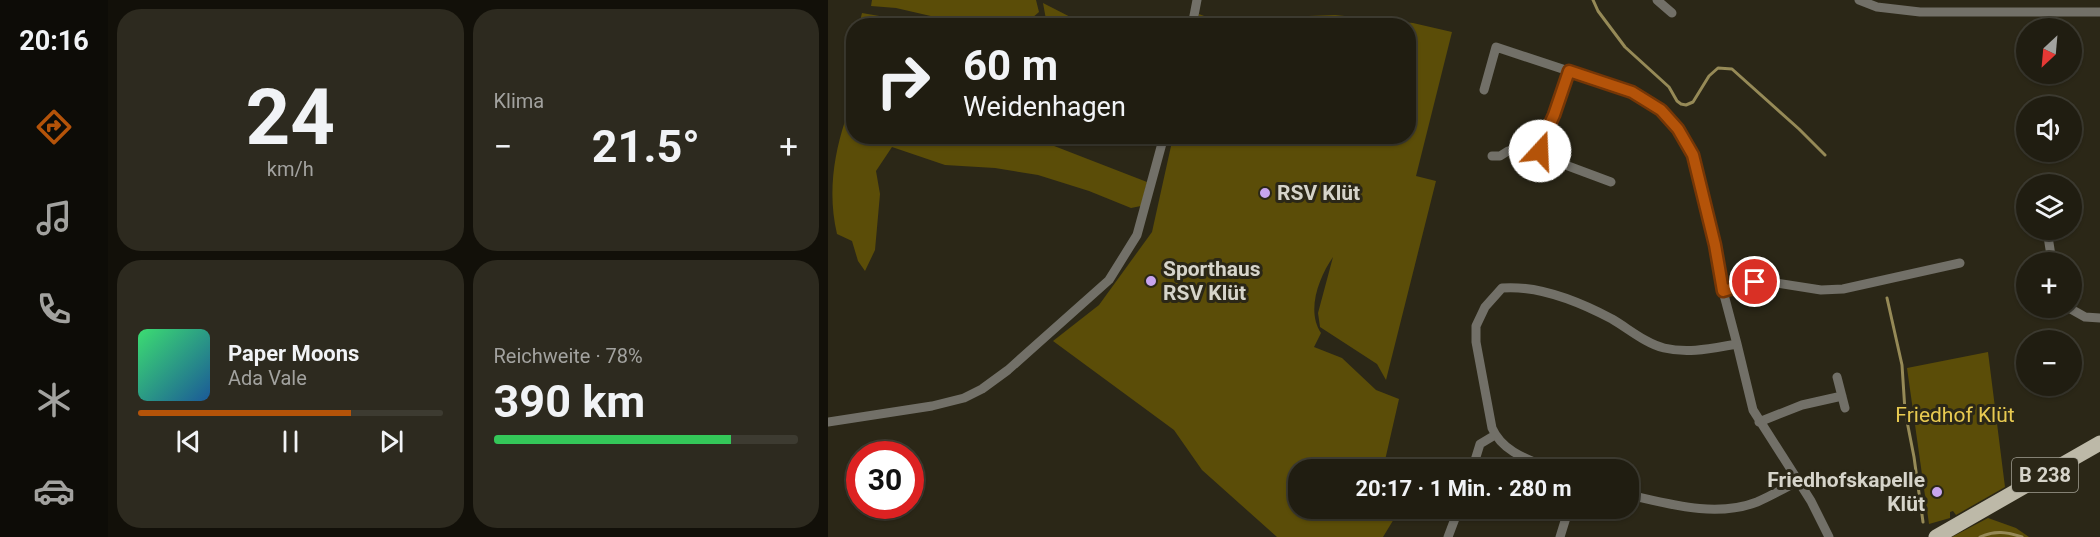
<!DOCTYPE html>
<html lang="de">
<meta charset="utf-8">
<style>
body{margin:0;font-family:Roboto,sans-serif;background:#2d2a1f;color:#f1f3f6;height:100vh;display:flex;flex-direction:column;font-size:22px;white-space:nowrap}
*{box-sizing:border-box;margin:0}
p{font-size:20px;color:#a2a29f}
.icon{flex:none;width:33px;height:33px;fill:none;stroke:currentColor;stroke-width:2;stroke-linecap:round;stroke-linejoin:round}
.map{position:relative;flex:1;overflow:hidden}
.details{display:flex;flex-direction:column;gap:9px;padding:9px;background:#121009;width:720px}
.details>*{flex:none}
.hud{position:absolute;left:18px;top:18px;width:570px;height:126px;border-radius:24px;box-shadow:0 2px 4px #0004,0 0 0 2px #3d3b31;background:#201d11;color:#f1f3f6;overflow:hidden}
.needle{width:39px;rotate:206deg}
.buttons{position:absolute;left:1188px;top:18px;display:grid;gap:12px}
.buttons a{display:grid;place-items:center;width:66px;height:66px;border-radius:50%;background:#201d11;box-shadow:0 2px 4px #0004,0 0 0 2px #3d3b31;font-size:30px}
.speed{position:absolute;left:18px;top:441px;display:flex;gap:12px;font-size:30px;font-weight:700;text-align:center}
.speed>*{display:grid;place-content:center;width:78px;height:78px;border-radius:50%;background:#201d11;box-shadow:0 2px 4px #0004,0 0 0 2px #3d3b31;line-height:1}
.speed .limit{border:9px solid #d22;background:#fff;color:#111}
.pin{position:absolute;display:grid;place-items:center;width:51px;height:51px;color:#fff;margin:-26px;border:3px solid #fff;border-radius:50%;box-shadow:0 2px 6px #0007}
.me{position:absolute;width:66px;margin:-33px;rotate:20deg;stroke-linejoin:round;filter:drop-shadow(0 0 4px #0008)}
.turn{display:flex;align-items:center;gap:21px;height:126px;padding:0 18px;font-size:27px}
.turn .icon{width:78px;height:78px;stroke-width:2.5}
.turn b{display:block;font-size:42px;line-height:51px}
.big{font-size:45px;font-weight:700;line-height:1.1}
.details .card{flex:1;display:flex;flex-direction:column;justify-content:center;gap:9px;min-width:0;padding:0 21px;border-radius:24px;background:#2d2a1f}
.details .dial{align-items:center;gap:0}
.dial b{font-size:78px;line-height:1}
.song{display:flex;align-items:center;gap:18px}
.cover{width:72px;height:72px;border-radius:9px;background:linear-gradient(135deg,hsl(140 70% 55%),hsl(210 70% 35%))}
.played{height:6px;border-radius:3px;background:linear-gradient(90deg,#b45309 70%,#3d3b31 70%)}
.keys{display:flex;justify-content:space-around;direction:ltr}
.heat{display:flex;justify-content:space-between;align-items:center;font-size:33px;direction:ltr}
.charge{height:9px;border-radius:4px;background:linear-gradient(90deg,#34c759 78%,#3d3b31 0)}
.details .tiles{flex:1;display:grid;gap:9px;grid-template-columns:repeat(2,1fr)}
.trip{position:absolute;left:460px;top:459px;width:351px;height:60px;border-radius:24px;background:#201d11;box-shadow:0 2px 4px #0004,0 0 0 2px #3d3b31;font-weight:700;line-height:60px;text-align:center}
main{display:flex;flex:1;min-height:0}
.tabs{display:flex;flex-direction:column;width:108px;justify-content:space-around;align-items:center;background:#0d0c07;color:#a2a29f}
.tabs .icon{width:42px;height:42px}
.tabs .current{color:#b45309}
.tabs b{font-size:27px;color:#f1f3f6}
.map>svg:first-child{display:block}
</style>
<main>
<nav class="tabs">
<b>20:16</b>
<svg class="icon current" aria-label="directions" viewBox="0 0 24 24"><path d="M12 3l9 9-9 9-9-9zM9 14v-3h6M13 9l2 2-2 2"/></svg>
<svg class="icon" aria-label="music" viewBox="0 0 24 24"><path d="M9 18V5l10-2v13"/><circle cx="6" cy="18" r="3"/><circle cx="16" cy="16" r="3"/></svg>
<svg class="icon" aria-label="phone" viewBox="0 0 24 24"><path d="M5 4h4l2 5-3 2q2 4 5 5l2-3 5 2v4C11 20 4 13 5 4z"/></svg>
<svg class="icon" aria-label="climate" viewBox="0 0 24 24"><path d="M12 3v18M4 7l16 10M4 17L20 7"/></svg>
<svg class="icon" aria-label="car" viewBox="0 0 24 24"><path d="M5 17H2v-5l4-1 3-4h7l3 4 3 1v5h-3M9 17h6M6 11h13"/><circle cx="7" cy="17" r="2"/><circle cx="17" cy="17" r="2"/></svg>
</nav>
<section class="details">
<div class="tiles">
<div class="card dial"><b>24</b><p>km/h</p></div>
<div class="card"><p>Klima</p>
<div class="heat"><a>−</a><b class="big">21.5°</b><a>+</a></div>
</div>
<div class="card">
<div class="song"><i class="cover"></i><div><b>Paper Moons</b><p>Ada Vale</p></div></div>
<div class="played"></div>
<div class="keys"><svg class="icon" aria-label="previous" viewBox="0 0 24 24"><path d="M18 5L8 12l10 7zM5 5v14"/></svg><svg class="icon" aria-label="pause" viewBox="0 0 24 24"><path d="M8 5v14M16 5v14"/></svg><svg class="icon" aria-label="next" viewBox="0 0 24 24"><path d="M6 5l10 7-10 7zM19 5v14"/></svg></div>
</div>
<div class="card"><p>Reichweite · 78%</p><b class="big">390 km</b><div class="charge"></div></div>
</div>
</section>
<div class="map">
<svg width="1272" height="537" viewBox="0 0 1272 537">
<rect width="100%" height="100%" fill="#2b2717"/>
<!-- green -->
<path fill="#5b4d08" d="M44 0H208L211 12 196 25H133V23L68 8 43 6Z
M215 3 258 25H219Z
M34 13 103 25H31Z
M371 14 389 21H451L480 16 507 15 585 23 624 32 588 176 608 181 558 380 549 364 492 327 490 313 505 257C491 277 478 311 493 333L486 347 514 358 548 390 571 399 555 469 471 470V508L572 509 555 537H449L374 470 346 430 225 341 271 305 324 232 345 137 580 136V26L369 25Z
M25 117 26 136 203 137 319 182 313 206 303 208 261 191 210 175 167 168 117 165 64 147 48 171 52 194 47 250 37 271 30 261 24 241 9 234C0 196 5 158 17 121Z
M1160 352 1177 487 1128 515 1125 511 1122 512V518L1101 524 1079 368Z
M1160 518 1188 528 1201 537H1124Z"/>
<g fill="none" stroke-linecap="round" stroke-linejoin="round">
<!-- stream -->
<path stroke="#968a57" stroke-width="3" d="M765 0 770 11 797 47 841 87 849 101 853 104 858 105 865 102 881 76 890 68 904 69 971 129 997 155
M1059 298 1074 365 1077 411 1086 457 1095 522
M1152 537C1167 530 1179 532 1194 537"/>
<!-- minor -->
<path stroke="#727068" stroke-width="9" d="M829 0 844 13
M1031 0 1049 7 1092 12H1272
M364 26 369 0
M656 90 668 47 804 92 833 110 850 129 865 155 871 178 887 245 895 291 909 344 925 410 983 501 1001 537
M712 151 724 160 783 182
M664 156H672L680 151H712L715 139 726 115 741 71
M1219 230 1224 262
M895 291 927 282H942L993 290 1015 289 1132 263
M1241 308 1257 317 1272 318
M1009 377 1017 408
M0 422 104 406 136 398 154 389 180 370 281 280 309 235 336 136
M931 422 974 405 1014 396
M644 470 652 444 667 435
M726 470C702 460 675 453 664 428L648 342V326L657 307 674 288C711 285 752 302 784 319 801 329 817 343 836 348 861 354 885 348 909 344
M801 495C841 504 888 518 929 502 943 496 957 488 970 481
M620 537 631 508
M732 537 741 508"/>
<!-- primary -->
<path stroke="#bdb9a8" stroke-width="15" d="M1108 537 1272 443"/>
</g>
<g fill="none" stroke-linecap="round" stroke-linejoin="round">
<defs>
<path id="route" d="M712 151 715 139 726 115 741 71 804 92 833 110 850 129 865 155 887 245 895 291 927 282"/>
</defs>
<!-- route casing -->
<use href="#route" stroke="#753606" stroke-width="15"/>
<!-- route -->
<use href="#route" stroke="#b45309" stroke-width="10"/>
</g>
<!-- markers -->
<g fill="#c8a5ef" stroke="#2b2717" stroke-width="2">
<circle cx="437" cy="193" r="6"/>
<circle cx="323" cy="281" r="6"/>
<circle cx="1109" cy="492" r="6"/>
</g>
<g text-anchor="middle" stroke-width="6" stroke-linejoin="round" paint-order="stroke">
<!-- shield labels -->
<rect fill="#2b2717" stroke="#a3a094" stroke-width="1.5" x="1184" y="458" width="66" height="34" rx="4.5"/>
<g font-size="20" font-weight="bold" fill="#d6d4ca">
<text x="1217" y="482">B 238</text>
</g>
<!-- poi labels -->
<g font-size="21" font-weight="bold" fill="#d6d4ca" stroke="#2b2717" text-anchor="start">
<text x="449" y="200">RSV Klüt</text>
<text x="335" y="276">Sporthaus<tspan x="335" dy="24">RSV Klüt</tspan></text>
<text x="1097" y="487" text-anchor="end">Friedhofskapelle<tspan x="1097" dy="24">Klüt</tspan></text>
</g>
<!-- park labels -->
<g font-size="21" fill="#e8ca51" stroke="#2b2717">
<text x="1127" y="422">Friedhof Klüt</text>
</g>
</g>
</svg>
<div class="buttons">
<a><svg class="needle" viewBox="-14 -14 28 28"><path d="M0-13l5 13h-10z" fill="#e53935"/><path d="M0 13l5-13h-10z" fill="#a2a29f"/></svg></a>
<a><svg class="icon" aria-label="sound" viewBox="0 0 24 24"><path d="M4 9h4l5-4v14l-5-4H4zM17 9q2 3 0 6"/></svg></a>
<a><svg class="icon" aria-label="layers" viewBox="0 0 24 24"><path d="M12 4l9 5-9 5-9-5zM3 14l9 5 9-5"/></svg></a>
<a>+</a>
<a>−</a>
</div>
<div class="speed"><div class="limit">30</div></div>
<div class="pin" style="left:927px;top:282px;background:#d93025"><svg class="icon" aria-label="arrive" viewBox="0 0 24 24"><path d="M6 21V4h12l-3 4 3 4H6"/></svg></div>
<svg class="me" style="left:712px;top:151px" viewBox="-20 -20 40 40"><circle r="19" fill="#fff"/><path d="M0-13L10 11 0 6-10 11z" fill="#b45309"/></svg>
<div class="trip">20:17 · 1 Min. · 280 m</div>
<div class="hud">
<div class="turn"><svg class="icon" aria-label="right" viewBox="0 0 24 24"><path d="M7 20v-9h11M14 6l5 5-5 5"/></svg><div><b>60 m</b>Weidenhagen</div></div>
</div>
</div>
</main>
